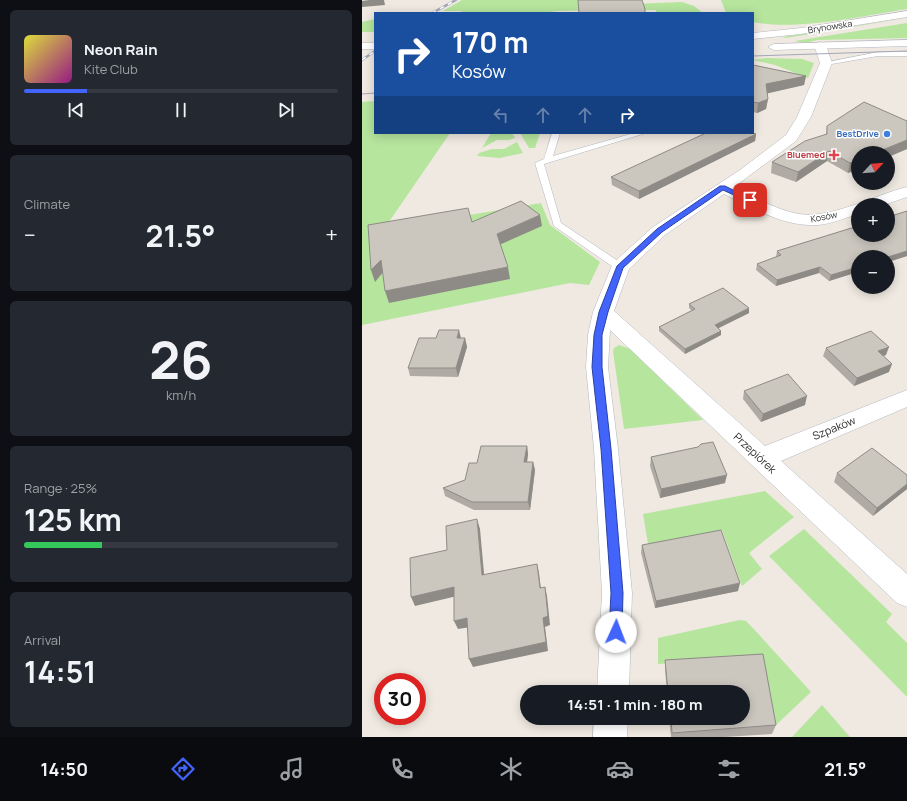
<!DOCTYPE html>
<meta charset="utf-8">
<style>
body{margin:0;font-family:Manrope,sans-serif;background:#242831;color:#f1f3f6;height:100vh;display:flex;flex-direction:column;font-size:15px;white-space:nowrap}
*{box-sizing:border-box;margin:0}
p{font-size:13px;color:#9ea1a6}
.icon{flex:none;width:22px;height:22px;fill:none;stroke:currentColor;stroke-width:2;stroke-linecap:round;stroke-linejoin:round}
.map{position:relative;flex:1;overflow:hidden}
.side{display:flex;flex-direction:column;gap:10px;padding:10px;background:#0d0f14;width:362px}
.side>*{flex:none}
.top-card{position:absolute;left:12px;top:12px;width:380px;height:122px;border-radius:0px;box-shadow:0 2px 10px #0003;background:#1a4fa0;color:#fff;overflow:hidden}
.needle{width:26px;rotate:64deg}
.buttons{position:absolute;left:489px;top:146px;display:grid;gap:8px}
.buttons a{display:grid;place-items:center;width:44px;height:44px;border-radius:50%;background:#171b24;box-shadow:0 2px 10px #0003;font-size:20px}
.speed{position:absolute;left:12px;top:673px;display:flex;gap:8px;font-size:20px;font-weight:700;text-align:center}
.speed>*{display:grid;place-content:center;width:52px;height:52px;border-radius:50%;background:#171b24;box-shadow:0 2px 10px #0003;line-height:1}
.speed .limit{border:6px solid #d22;background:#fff;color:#111}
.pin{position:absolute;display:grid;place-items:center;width:34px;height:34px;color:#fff;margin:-17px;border-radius:8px;box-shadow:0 2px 6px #0006}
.me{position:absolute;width:44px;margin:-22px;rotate:2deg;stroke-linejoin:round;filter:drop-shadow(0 0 3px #0008)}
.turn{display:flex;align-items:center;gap:14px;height:84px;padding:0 12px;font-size:18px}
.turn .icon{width:52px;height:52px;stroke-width:2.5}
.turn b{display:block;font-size:28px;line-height:34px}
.lanes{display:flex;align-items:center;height:38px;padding:0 12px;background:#0003;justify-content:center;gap:20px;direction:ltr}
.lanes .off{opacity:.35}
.big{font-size:30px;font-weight:700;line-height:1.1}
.side .card{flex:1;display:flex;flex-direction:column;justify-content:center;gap:6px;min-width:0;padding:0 14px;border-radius:6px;background:#242831}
.side .dial{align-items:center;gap:0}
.dial b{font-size:52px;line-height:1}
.song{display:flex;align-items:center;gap:12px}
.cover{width:48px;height:48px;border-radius:6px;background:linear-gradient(135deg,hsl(60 70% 55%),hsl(310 70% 35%))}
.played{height:4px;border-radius:2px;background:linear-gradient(90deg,#4264fb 20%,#363941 20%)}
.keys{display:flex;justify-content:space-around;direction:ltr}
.heat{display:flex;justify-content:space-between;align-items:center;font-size:22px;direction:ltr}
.charge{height:6px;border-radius:3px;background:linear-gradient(90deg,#34c759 25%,#363941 0)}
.trip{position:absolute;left:158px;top:685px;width:230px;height:40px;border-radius:20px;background:#171b24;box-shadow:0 2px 10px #0003;font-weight:700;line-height:40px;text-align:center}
.menu{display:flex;height:64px;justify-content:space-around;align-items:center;background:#090b0e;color:#9ea1a6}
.menu .icon{width:28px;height:28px}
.menu .selected{color:#4264fb}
.menu b{font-size:18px;color:#f1f3f6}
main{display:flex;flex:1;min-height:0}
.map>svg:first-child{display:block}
</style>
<main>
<section class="side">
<div class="card">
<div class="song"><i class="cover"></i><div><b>Neon Rain</b><p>Kite Club</p></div></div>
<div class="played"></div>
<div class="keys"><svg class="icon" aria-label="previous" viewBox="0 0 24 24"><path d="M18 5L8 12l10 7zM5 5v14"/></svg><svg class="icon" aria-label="pause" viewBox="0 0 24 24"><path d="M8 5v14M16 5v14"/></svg><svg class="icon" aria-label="next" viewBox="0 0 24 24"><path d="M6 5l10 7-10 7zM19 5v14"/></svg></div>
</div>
<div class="card"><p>Climate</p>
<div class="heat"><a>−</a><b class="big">21.5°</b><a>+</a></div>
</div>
<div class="card dial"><b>26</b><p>km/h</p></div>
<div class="card"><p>Range · 25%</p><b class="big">125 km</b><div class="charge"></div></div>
<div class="card"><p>Arrival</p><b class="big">14:51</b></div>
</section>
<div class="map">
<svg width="545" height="737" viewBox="0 0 545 737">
<rect width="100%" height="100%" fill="#efe9e1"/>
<!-- green -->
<path fill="#b6e59e" d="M100 0H222L247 10 196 11 179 13H98L100 11H81Z
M359 0H545V9C500 16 435 31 391 22V13H364Z
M320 2 332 6 341 13H294V10H265L269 4Z
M545 18 424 38 421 37Z
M13 19V32H0V22Z
M545 23V38L455 40C446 42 443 44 433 41Z
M404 58 440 59 452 63 446 78 413 65 391 60Z
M13 101V133H88L22 229 179 203 188 225 238 262 227 285 208 283 0 325V102Z
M129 133H150L153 138 147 140H135L120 148Z
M158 133H178L173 148H167Z
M155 142 161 153 138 158 115 156 117 153 130 149H142Z
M257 345 268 349 341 420 262 429 251 351 252 348Z
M403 491 432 517 387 553 400 569 380 586 360 530 286 544 281 514Z
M442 529 530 614 524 622 545 643V697L407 556Z
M378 620 384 621 389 626 449 692 414 725 400 657 296 664V638Z
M460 705 488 737H430Z"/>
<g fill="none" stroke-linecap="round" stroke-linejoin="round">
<defs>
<path id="lane" d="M516 52H545V56H516L464 65 461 63Z
M190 133H198L191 156 272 133H284L182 164 199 223 262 265 263 267 262 269H254L192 226 173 163 182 159Z"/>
<path id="street" d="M458 42 464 45 470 63 449 117 434 141 372 187C393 197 414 210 437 214 470 219 512 195 545 187V197L522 205H496V214C483 218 469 224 455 225 422 227 391 208 362 194L303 235 267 269 252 311 403 446 545 390V407L419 461 545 574V607L535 603 248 330 246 367 256 449 270 593 267 692H235L240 593 232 449 224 367 226 335 231 312 251 263 291 227 378 170 424 135 435 117 458 63 452 45Z
M232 718H266L265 737H231Z"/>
<path id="secondary" d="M545 11V17L439 34 391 39V33L439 28Z
M545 40V46L412 50 406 47 412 44Z
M0 43H13V49H0Z"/>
</defs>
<!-- lane casing -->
<use href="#lane" stroke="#b4b7c1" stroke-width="1"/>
<!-- street casing -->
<use href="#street" stroke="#b4b7c1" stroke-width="1"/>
<!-- secondary casing -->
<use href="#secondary" stroke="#b4b7c1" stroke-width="1"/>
<!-- lane -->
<use href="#lane" fill="#fff" fill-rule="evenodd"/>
<!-- street -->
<use href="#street" fill="#fff" fill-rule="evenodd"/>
<!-- secondary -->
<use href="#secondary" fill="#fff" fill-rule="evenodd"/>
<!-- tram -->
<path stroke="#a3a6b8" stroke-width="1" d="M391 56 545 51
M0 94 13 93"/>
<defs>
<path id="rail" d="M70 13 94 0
M0 60 13 51"/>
</defs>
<!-- rail casing -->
<use href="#rail" stroke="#a3a6b8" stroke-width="2.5"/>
<!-- rail -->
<use href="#rail" stroke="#fff" stroke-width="1.5" stroke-dasharray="4.5" stroke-linecap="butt"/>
</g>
<!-- wall -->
<path fill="#afaba4" d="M391 65 444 76 442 85 405 93 406 99 404 109 395 113 391 112Z
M545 121V149L526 157V153L486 173 465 161 434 182 409 173 410 162 464 134 465 126Z
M394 134 393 141 277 199 250 185 249 177Z
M545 211V256L467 281 457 273 414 286 394 270 395 264 414 257 415 251Z
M327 304 387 313 356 328 359 331V335L323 354 297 331V327L330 311 327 308Z
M99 338H103L105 347 96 377 48 376 46 368Z
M464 348 524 355 521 356 527 372 492 386 461 356Z
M382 391 443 405 399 422 381 399Z
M165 446 166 454 165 462H171L173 470 168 510H112L83 496 81 488 103 480Z
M289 457 363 483 298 498 288 466Z
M475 473 545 475V489L511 516 472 482Z
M280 545 376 591 293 608 279 553Z
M401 654 414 725 410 734 363 737H309L307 718H381V692H305L303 670V660Z"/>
<!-- shaded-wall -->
<path fill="#8e8b86" d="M7 0H22L23 5 0 7V1Z
M444 76 442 85 403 94 404 84Z
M406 99 404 109 395 113 396 103Z
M394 134 393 141 277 199V191Z
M545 140V149L526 157V153H513Z
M467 151 465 161 434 182 436 172Z
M496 160V169L486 173 488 163Z
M178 215 180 226 137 245 135 234Z
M545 251V256L526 262V257Z
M19 260 22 271 13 282 9 270Z
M146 267 148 279 27 303 23 291Z
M458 267 457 273 414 286 415 280Z
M496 267V272L467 281 469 275Z
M387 308V313L353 330V325Z
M97 330 99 338H95Z
M359 331V335L323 354V349Z
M103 338 105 347 96 377 94 368Z
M527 347 524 355 513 359 516 351Z
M530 364 527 372 492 386 495 378Z
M445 396 443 405 399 422 401 414Z
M165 446 166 454 164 470 162 462Z
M171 462 173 470 168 510 166 502Z
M365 475 363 483 298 498 299 489Z
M545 484V489L511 516 515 508Z
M115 519 118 529 123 584 120 575Z
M175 564 177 573 180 597 178 588Z
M378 583 376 591 293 608 294 601Z
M92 587 95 596 53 606 49 597Z
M183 587 185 596 188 625 183 627 186 651 111 667 107 659 181 618Z
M105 618 109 627 96 629 92 621Z"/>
<!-- building -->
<path fill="#cbc7bf" stroke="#8e8b86" d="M216 0H280L283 9V13H217Z
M391 65 444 76 404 84 406 99 396 103 391 102Z
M502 102 545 121V140L513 153H496V160L488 163 467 151 436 172 410 162 443 141 465 134V126Z
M344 133H391L394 134 277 191 249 177Z
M159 201 178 215 135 234 146 267 23 291 19 260 9 270 6 225 106 208 110 222Z
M545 211V251L526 257H496V267L469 275 458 267 415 280 395 264 419 255 415 251 496 226V235H526V217Z
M361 288 387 308 353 325 359 331 323 349 297 327 333 309 327 304Z
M77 330H97L95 338H103L94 368H46L57 338H74Z
M509 331 527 347 516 351 530 364 495 378 464 348Z
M426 374 445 396 401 414 382 391Z
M351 442 365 475 299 489 289 457 336 447 339 444Z
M119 446H165L162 462H171L166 502H110L81 488 103 480 107 463H115Z
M510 448 545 475V484L515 508 475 473Z
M115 519 120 575 175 564 178 588 183 587 186 616 181 618 184 642 107 659 105 618 92 621V587L49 597 48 558 85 550 84 526Z
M359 530 378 583 294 601 280 545Z
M401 654 414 725 310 733 309 718H381V692H306L303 660Z"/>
<!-- route -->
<path fill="#4264fb" stroke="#2b41a3" d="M358 186H363L391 200 385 201 361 190 300 232 261 268 246 312 240 335V367L249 449 261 593 260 632 258 636 254 638 249 636 247 632 249 593 239 449 230 367 232 335 237 312 255 266 295 229Z"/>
<!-- markers -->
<circle fill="#3f7fe0" stroke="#fff" stroke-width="1.5" cx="525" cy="134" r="4"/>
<path fill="#e0444e" stroke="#fff" stroke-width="1.5" d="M470 149h4v4h4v4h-4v4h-4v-4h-4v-4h4z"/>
<g text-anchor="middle" stroke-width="3" stroke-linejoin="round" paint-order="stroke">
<!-- far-street labels -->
<g font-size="9" fill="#2e2e2e" stroke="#fff">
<text transform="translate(468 27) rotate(-9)" y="3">Brynowska</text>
<text transform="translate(462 217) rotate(-11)" y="3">Kosów</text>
</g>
<!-- far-shop labels -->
<g font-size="9" font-weight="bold" fill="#366cbe" stroke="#fff" text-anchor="end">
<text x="517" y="137">BestDrive</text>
</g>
<!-- far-health labels -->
<g font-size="9" font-weight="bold" fill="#be3a42" stroke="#fff" text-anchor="end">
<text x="463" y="158">Bluemed</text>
</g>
<!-- street labels -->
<g font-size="11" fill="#2e2e2e" stroke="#fff">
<text transform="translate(472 428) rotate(-22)" y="4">Szpaków</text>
<text transform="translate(393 453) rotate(43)" y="4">Przepiórek</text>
</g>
</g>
</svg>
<div class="buttons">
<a><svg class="needle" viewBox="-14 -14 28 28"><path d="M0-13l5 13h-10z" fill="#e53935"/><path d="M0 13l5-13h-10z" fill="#9ea1a6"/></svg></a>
<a>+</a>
<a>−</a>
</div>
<div class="speed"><div class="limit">30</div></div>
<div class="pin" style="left:388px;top:200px;background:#d93025"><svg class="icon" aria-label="arrive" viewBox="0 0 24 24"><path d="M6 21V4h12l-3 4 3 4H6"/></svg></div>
<svg class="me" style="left:254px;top:632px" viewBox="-20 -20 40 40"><circle r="19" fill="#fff"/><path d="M0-13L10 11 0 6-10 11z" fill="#4264fb"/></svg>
<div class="trip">14:51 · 1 min · 180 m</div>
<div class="top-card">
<div class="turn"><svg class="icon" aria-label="right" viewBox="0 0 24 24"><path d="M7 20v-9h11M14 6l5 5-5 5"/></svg><div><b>170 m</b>Kosów</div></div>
<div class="lanes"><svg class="icon off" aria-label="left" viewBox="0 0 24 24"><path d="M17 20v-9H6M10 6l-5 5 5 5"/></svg><svg class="icon off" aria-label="ahead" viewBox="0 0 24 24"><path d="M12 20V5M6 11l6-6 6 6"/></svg><svg class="icon off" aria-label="ahead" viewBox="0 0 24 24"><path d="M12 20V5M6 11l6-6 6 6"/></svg><svg class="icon" aria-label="right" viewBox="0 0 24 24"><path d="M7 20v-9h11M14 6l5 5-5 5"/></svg></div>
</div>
</div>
</main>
<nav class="menu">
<b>14:50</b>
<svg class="icon selected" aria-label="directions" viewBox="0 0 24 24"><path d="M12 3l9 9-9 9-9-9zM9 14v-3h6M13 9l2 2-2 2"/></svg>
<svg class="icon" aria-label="music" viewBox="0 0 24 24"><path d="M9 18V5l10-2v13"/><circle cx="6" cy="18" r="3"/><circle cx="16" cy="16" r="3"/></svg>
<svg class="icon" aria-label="phone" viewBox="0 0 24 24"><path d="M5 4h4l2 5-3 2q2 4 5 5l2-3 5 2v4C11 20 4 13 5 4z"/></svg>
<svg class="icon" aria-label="climate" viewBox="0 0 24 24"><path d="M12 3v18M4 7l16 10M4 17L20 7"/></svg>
<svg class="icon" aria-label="car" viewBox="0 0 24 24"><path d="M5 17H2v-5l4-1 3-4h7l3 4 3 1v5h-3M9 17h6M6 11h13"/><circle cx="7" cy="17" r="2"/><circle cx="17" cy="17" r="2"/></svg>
<svg class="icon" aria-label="filters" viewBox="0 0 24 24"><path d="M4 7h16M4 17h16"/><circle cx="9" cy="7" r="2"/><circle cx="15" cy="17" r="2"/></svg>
<b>21.5°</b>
</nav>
